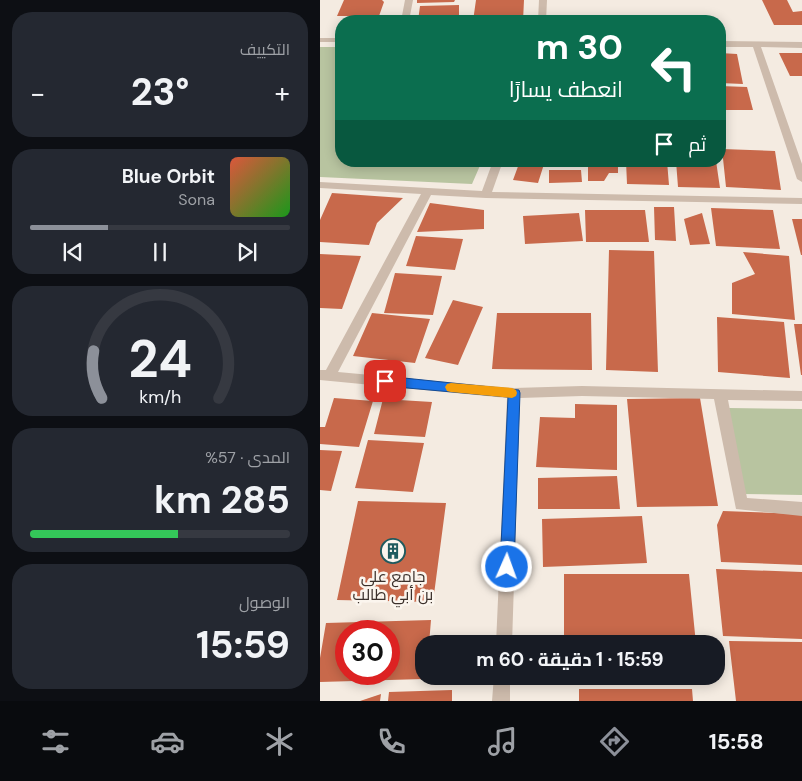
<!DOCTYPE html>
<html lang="ar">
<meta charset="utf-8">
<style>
body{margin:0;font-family:"DM Sans",Cairo,sans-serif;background:#242831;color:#f1f3f6;direction:rtl;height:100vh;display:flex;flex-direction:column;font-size:19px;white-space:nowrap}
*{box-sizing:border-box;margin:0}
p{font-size:16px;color:#9ea1a6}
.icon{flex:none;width:28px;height:28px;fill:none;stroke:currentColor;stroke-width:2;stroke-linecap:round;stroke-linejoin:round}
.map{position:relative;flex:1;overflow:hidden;direction:ltr}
.side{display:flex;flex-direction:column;gap:12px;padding:12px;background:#0d0f14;width:320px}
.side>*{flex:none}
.top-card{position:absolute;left:15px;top:15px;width:391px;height:152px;border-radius:20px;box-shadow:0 2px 12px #0003;direction:rtl;background:#0b6e4f;color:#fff;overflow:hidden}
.speed{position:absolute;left:15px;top:620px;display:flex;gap:10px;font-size:25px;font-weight:700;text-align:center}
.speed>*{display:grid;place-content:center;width:65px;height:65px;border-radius:50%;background:#171b24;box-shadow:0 2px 12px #0003;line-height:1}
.speed .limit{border:8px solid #d22;background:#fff;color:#111}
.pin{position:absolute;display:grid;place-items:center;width:42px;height:42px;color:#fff;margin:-21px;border-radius:10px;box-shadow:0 2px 8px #0006}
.me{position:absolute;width:55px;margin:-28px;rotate:2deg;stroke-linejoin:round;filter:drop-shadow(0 0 4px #0008)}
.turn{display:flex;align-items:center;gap:18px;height:105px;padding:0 20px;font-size:22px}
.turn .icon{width:65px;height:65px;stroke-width:2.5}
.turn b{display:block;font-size:35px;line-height:42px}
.then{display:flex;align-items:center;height:48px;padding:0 20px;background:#0003;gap:10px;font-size:19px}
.big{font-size:38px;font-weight:700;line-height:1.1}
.side .tile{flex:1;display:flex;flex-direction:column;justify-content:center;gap:8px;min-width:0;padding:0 18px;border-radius:20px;background:#242831}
.side .dial{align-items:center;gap:0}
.dial svg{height:130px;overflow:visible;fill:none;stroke:#363941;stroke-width:7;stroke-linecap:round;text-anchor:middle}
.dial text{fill:#f1f3f6;stroke:none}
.song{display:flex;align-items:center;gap:15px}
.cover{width:60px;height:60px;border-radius:8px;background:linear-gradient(135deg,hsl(10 70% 55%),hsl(120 70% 35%))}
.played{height:5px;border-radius:2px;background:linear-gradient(90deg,#8c9099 30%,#363941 30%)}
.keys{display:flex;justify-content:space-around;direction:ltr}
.heat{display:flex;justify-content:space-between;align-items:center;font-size:28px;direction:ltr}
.charge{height:8px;border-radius:4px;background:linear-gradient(90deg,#34c759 57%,#363941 0)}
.trip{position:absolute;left:95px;top:635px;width:310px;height:50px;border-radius:20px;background:#171b24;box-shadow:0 2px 12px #0003;font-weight:700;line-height:50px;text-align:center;direction:rtl}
.dock{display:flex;height:80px;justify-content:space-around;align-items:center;background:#090b0e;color:#9ea1a6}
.dock .icon{width:35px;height:35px}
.dock .selected{color:#8c9099}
.dock b{font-size:22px;color:#f1f3f6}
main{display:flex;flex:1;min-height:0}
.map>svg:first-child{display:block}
</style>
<main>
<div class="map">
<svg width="482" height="701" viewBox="0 0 482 701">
<rect width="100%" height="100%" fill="#f4ebe1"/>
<!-- green -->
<path fill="#b8c4a0" d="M0 47H21V161H162L152 184 0 177Z
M409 408 482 409V495L422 494Z"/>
<!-- building -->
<path fill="#c8694b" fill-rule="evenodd" d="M24 0H62L64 2 59 16H17Z
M97 0H135L134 2 97 3Z
M156 0H204L203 21H153Z
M442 0H467L473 12 482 11V25H454Z
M139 5V21H98L100 6Z
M400 53 417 54 423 84 400 83Z
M459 53H482V76H470Z
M400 86 427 87 433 110H400Z
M402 149 455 151 461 190 406 187Z
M200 161H225L218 183 193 180Z
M255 161H298V173H289L284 181H268V167H254Z
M306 161H347L349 185 307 184Z
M356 161H396L400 188 358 187Z
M229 170H261L262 182 229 183Z
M12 193 83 198 57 223 49 245 0 242V220Z
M110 203 164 210V229L97 232Z
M334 207H354L356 241 335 240Z
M391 208 453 210 460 249 396 246Z
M265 210H325L329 242H266Z
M259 213 263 241 205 244 203 216Z
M382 213 390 244 370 245 364 219Z
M472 219H482V255H481Z
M96 236 143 239 135 270 86 266Z
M289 250 334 251 338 372 286 370Z
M423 252 469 256 475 320 412 314V283L435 274Z
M0 254 41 256 22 309 0 308Z
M75 273 122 276 113 315 64 313Z
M133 300 163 307 138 365 105 358Z
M52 313 110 319 95 363 33 356Z
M177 313H271L272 370 172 369Z
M397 317 464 322 470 378 398 372Z
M474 324H482V375H481Z
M14 398 53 401 39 447 0 444V427H5Z
M380 398 398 506 317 507 307 399Z
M63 399 112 402 105 437 54 434Z
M255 404 297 405V470L216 467 220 417 255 418Z
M48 440 104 443 93 492 35 488Z
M0 450 22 451 11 491 0 490Z
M297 476 300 509H218V478Z
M38 501 126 503 113 602 17 600Z
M403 511 482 514V565L401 562 397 525Z
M322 516 327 563 223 567 222 519Z
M396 569 482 572V639L403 636Z
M244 574H369L376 644H244Z
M111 620 109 644H104V676H138V678L0 682V658L6 623ZM26 631H69V674H26Z
M409 641 482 642V701H416Z
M259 689H372L373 701H259Z
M132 690V701H68L69 692Z
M61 694 60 701H40Z"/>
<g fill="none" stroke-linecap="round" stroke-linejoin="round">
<!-- minor -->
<path fill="#cdbbac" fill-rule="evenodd" d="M85 0H93L89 21H81Z
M219 0H227L226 21H218Z
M0 38H21V42H0Z
M400 41 482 42V48L441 47 482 164V182L477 179 433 47H400Z
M173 161H183L172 192 482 198V204L166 198 111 195 18 372 194 388 262 386 482 391V401L408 400 427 498 482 502V516L416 509 394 399 262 396 200 398 192 644H176L187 398 0 380V370H6L101 194 0 188V182L162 191Z
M174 676H190V701H172Z"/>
</g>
<!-- route -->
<path fill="#1a73e8" stroke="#114b97" d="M65 376 199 390 200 393 194 567 192 571 187 573 182 571 180 567 188 397 65 386 60 384 59 381 60 378Z"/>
<!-- slow -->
<path fill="#f59e0b" d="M131 383 192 388 196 390 197 393 196 396 192 398 131 392 127 391 125 387 127 384Z"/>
<!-- icons -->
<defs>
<symbol id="building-ring" viewBox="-11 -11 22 22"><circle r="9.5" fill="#fbf5ee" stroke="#1f5a5e" stroke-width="1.5"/><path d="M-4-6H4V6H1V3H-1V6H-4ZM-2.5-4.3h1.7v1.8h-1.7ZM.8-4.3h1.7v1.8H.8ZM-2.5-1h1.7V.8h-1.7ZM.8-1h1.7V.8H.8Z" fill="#1f5a5e"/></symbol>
</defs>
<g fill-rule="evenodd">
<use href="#building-ring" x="59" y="537" width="28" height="28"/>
</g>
<g text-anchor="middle" stroke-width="5" stroke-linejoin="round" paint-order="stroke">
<!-- near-poi labels -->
<g font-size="16" fill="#3b302b" stroke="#fbf5ee">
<text x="73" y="582">جامع علي<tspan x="73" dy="18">بن أبي طالب</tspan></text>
</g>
</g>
</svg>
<div class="speed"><div class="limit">30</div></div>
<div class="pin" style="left:65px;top:381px;background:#d93025"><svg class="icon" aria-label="arrive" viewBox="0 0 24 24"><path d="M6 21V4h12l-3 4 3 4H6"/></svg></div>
<svg class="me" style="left:187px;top:567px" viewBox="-20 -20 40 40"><circle r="17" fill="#1a73e8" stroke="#fff" stroke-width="3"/><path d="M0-11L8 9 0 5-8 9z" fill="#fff"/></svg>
<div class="trip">15:59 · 1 دقيقة · 60 m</div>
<div class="top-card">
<div class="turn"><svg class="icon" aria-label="left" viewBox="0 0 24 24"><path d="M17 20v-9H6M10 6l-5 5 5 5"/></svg><div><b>30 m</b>انعطف يسارًا</div></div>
<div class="then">ثم<svg class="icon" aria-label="arrive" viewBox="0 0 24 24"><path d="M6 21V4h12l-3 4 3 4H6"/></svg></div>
</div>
</div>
<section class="side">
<div class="tile"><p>التكييف</p>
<div class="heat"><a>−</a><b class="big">23°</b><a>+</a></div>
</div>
<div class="tile">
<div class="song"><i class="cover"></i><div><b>Blue Orbit</b><p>Sona</p></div></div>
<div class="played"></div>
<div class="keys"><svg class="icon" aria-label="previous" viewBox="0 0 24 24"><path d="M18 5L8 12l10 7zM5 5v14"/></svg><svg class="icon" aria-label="pause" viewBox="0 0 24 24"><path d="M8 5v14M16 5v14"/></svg><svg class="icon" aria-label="next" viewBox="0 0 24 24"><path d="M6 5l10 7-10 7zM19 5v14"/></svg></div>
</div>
<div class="tile dial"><svg viewBox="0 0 100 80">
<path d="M14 69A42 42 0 1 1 86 69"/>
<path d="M14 69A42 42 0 0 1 9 40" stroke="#8c9099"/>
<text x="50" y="56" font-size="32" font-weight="700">24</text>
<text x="50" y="72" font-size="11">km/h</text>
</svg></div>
<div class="tile"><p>المدى · 57%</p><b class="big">285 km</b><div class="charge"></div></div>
<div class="tile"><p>الوصول</p><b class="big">15:59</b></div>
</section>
</main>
<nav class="dock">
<b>15:58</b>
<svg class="icon selected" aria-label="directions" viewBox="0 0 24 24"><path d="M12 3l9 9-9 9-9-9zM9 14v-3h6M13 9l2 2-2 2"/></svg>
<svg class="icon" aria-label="music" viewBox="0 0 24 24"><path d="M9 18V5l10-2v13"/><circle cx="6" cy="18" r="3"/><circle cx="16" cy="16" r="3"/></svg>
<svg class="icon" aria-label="phone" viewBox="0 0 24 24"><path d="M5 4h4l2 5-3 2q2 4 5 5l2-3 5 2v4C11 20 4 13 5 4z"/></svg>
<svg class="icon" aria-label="climate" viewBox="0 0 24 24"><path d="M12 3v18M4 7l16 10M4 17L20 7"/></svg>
<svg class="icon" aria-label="car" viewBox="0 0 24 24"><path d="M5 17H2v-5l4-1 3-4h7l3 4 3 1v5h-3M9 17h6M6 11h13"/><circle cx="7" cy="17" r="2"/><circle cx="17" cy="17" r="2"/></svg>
<svg class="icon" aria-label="filters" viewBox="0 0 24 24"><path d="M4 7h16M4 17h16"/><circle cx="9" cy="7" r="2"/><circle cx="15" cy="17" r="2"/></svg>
</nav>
